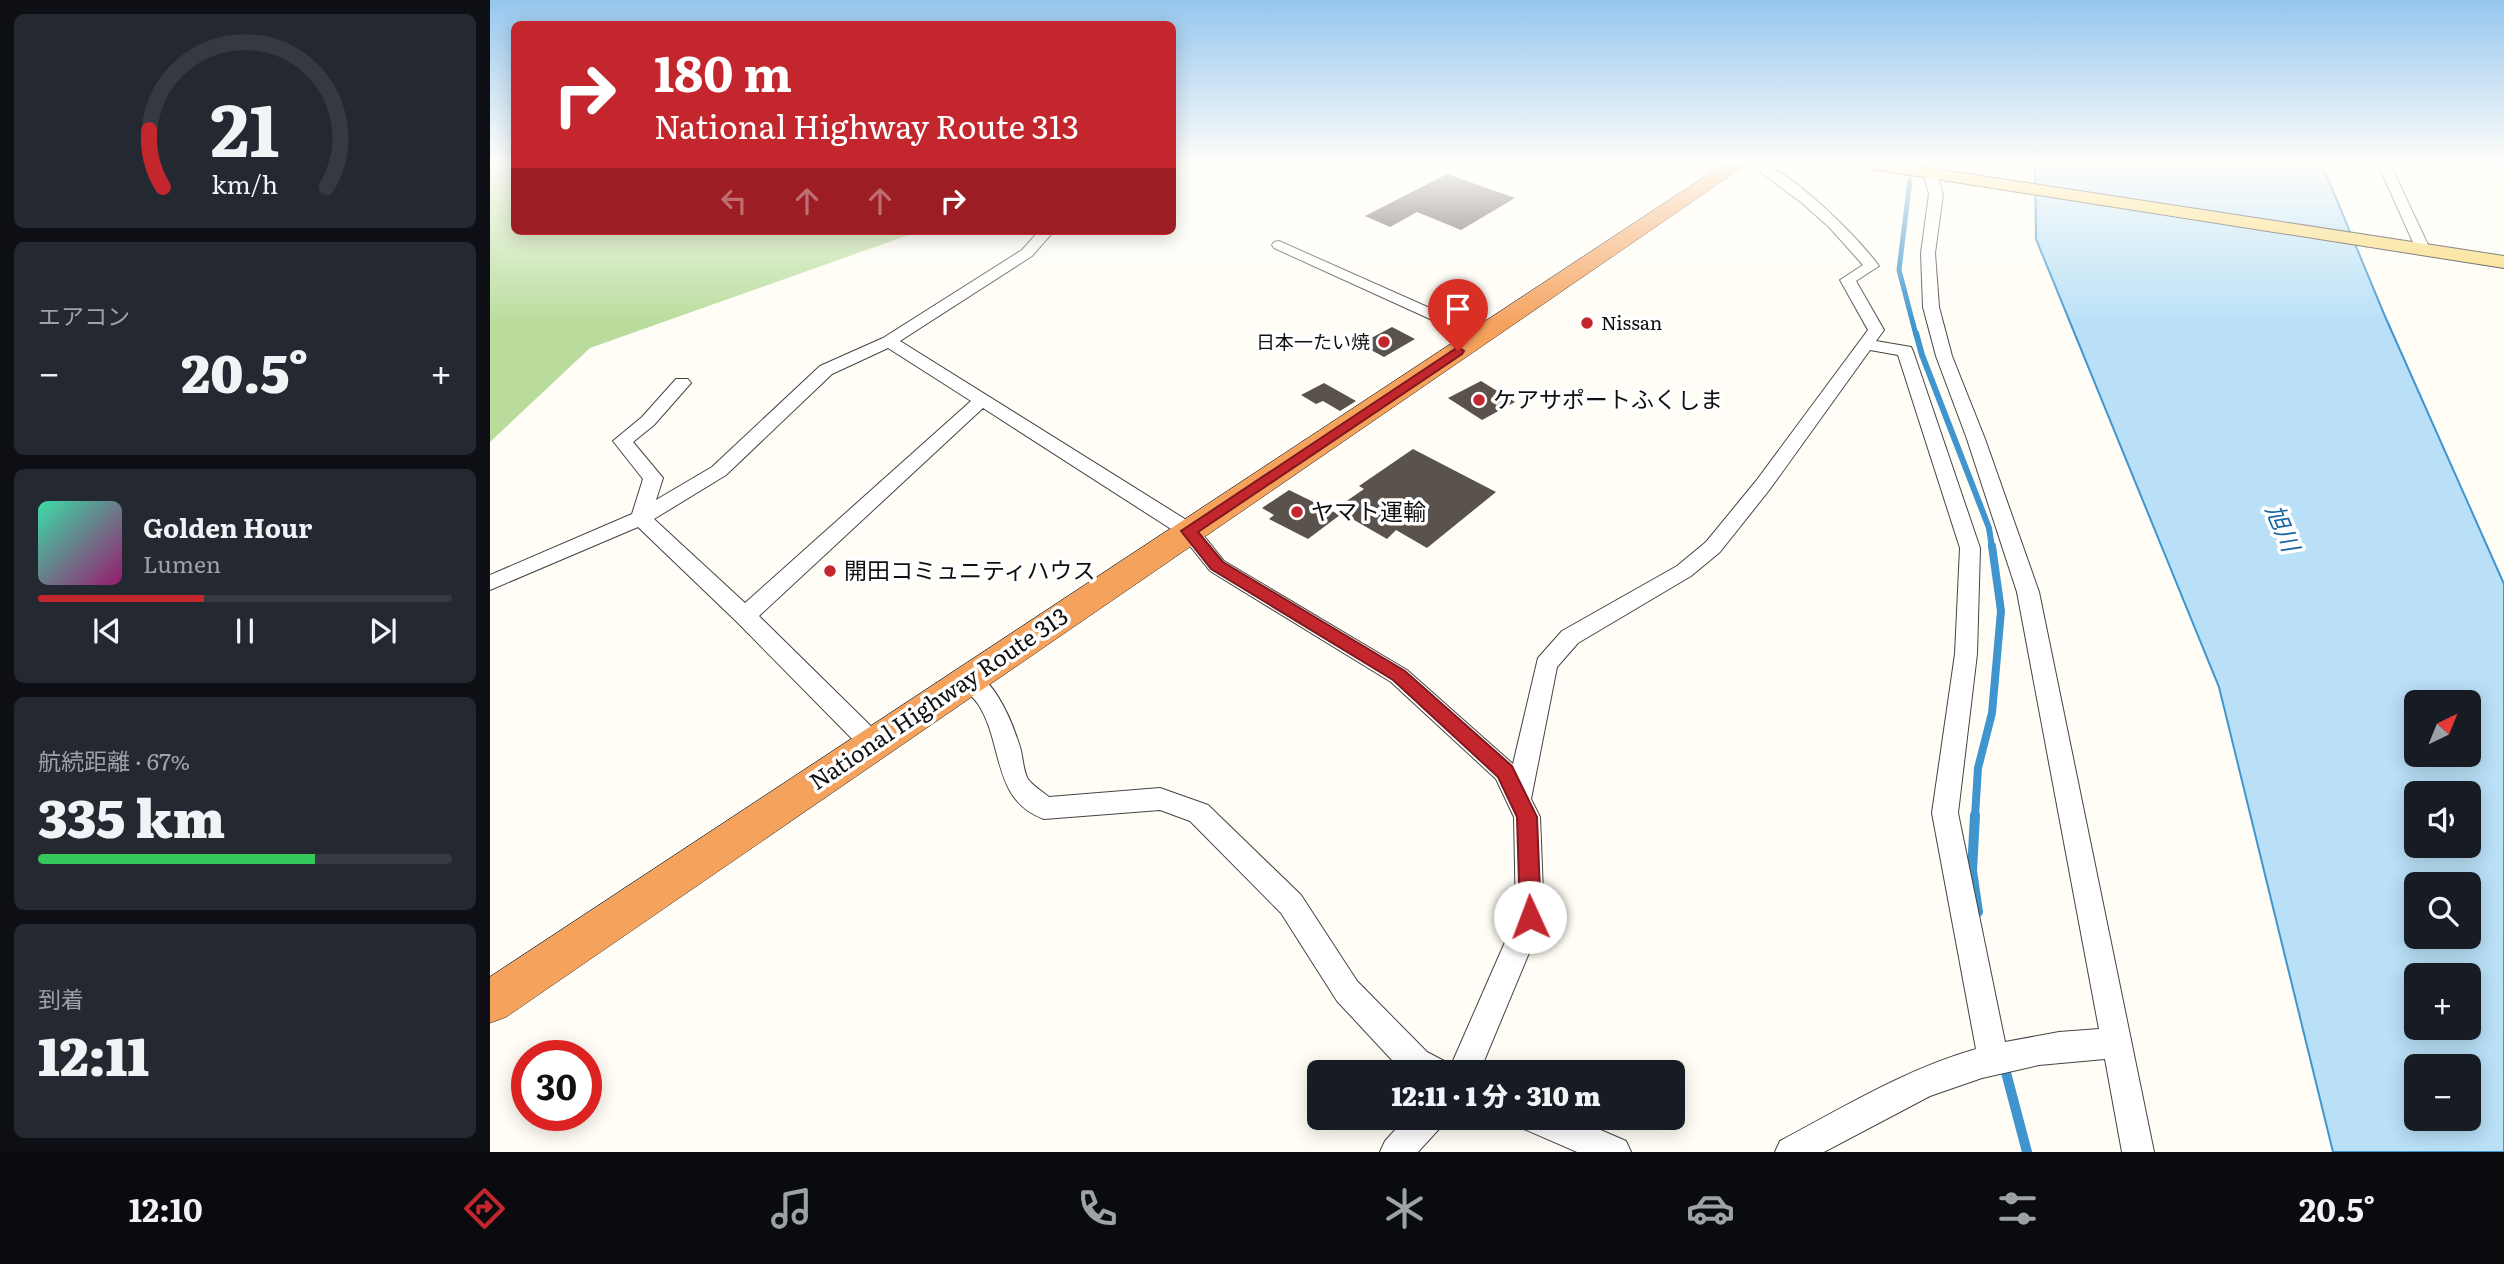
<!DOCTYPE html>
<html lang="ja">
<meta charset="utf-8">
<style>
body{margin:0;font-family:Literata,"Noto Sans JP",serif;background:#242831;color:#f1f3f6;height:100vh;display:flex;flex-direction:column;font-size:26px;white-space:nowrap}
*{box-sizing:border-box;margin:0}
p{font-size:23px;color:#9ea1a6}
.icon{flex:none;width:38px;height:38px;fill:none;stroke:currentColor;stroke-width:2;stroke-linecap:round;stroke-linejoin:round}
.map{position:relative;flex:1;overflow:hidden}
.drawer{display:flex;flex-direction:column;gap:14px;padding:14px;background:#0d0f14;width:490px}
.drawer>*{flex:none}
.guide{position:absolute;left:21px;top:21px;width:665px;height:214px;border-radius:10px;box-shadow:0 4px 18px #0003;background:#c4262e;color:#fff;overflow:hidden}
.needle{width:46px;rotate:43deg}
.controls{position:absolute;left:1914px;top:690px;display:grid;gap:14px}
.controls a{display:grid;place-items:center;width:77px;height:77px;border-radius:10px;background:#171b24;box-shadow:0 4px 18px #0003;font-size:35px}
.speed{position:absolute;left:21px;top:1040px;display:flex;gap:14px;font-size:35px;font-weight:700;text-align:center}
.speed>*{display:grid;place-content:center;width:91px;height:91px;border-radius:50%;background:#171b24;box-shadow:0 4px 18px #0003;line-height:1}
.speed .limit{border:10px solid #d22;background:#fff;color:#111}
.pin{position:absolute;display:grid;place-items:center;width:60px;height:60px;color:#fff;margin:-72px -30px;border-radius:50% 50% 50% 0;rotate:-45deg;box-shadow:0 0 7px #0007}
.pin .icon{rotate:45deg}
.me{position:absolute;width:77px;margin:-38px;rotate:358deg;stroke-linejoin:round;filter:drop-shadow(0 0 5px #0008)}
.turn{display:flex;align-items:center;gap:24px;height:147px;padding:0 28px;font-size:32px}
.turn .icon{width:91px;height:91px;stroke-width:2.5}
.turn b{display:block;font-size:49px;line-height:60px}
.lanes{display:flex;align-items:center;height:66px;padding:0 28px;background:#0003;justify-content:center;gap:35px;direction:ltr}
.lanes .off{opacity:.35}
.big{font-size:52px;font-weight:800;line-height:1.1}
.drawer .widget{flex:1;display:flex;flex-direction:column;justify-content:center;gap:10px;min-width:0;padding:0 24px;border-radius:10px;background:#242831}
.drawer .dial{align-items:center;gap:0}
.dial svg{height:182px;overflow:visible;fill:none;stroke:#363941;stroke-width:7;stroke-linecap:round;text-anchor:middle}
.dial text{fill:#f1f3f6;stroke:none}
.song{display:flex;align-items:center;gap:21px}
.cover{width:84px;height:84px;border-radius:10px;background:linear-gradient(135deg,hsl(160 70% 55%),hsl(320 70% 35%))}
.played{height:7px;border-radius:4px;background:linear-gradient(90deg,#c4262e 40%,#363941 40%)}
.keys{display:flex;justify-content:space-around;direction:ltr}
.heat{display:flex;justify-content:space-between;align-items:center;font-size:38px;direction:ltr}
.charge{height:10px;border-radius:5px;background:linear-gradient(90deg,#34c759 67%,#363941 0)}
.trip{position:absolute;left:817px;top:1060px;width:378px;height:70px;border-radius:10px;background:#171b24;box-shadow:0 4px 18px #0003;font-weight:800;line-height:70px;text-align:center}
.tab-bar{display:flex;height:112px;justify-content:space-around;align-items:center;background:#090b0e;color:#9ea1a6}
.tab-bar .icon{width:49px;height:49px}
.tab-bar .on{color:#c4262e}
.tab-bar b{font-size:32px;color:#f1f3f6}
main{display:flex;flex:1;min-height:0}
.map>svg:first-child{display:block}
</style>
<main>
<section class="drawer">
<div class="widget dial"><svg viewBox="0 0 100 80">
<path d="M14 69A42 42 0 1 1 86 69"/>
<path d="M14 69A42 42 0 0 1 8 44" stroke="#c4262e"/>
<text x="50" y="56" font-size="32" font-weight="700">21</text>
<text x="50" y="72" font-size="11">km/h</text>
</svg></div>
<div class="widget"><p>エアコン</p>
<div class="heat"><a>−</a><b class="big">20.5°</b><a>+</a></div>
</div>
<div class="widget">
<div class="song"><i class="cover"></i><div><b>Golden Hour</b><p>Lumen</p></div></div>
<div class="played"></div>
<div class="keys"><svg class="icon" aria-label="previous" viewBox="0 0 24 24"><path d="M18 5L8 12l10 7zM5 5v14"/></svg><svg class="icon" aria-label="pause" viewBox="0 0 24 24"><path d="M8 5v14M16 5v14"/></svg><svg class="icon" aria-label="next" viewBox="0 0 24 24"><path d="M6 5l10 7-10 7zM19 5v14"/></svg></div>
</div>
<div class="widget"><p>航続距離 · 67%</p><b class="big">335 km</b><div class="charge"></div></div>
<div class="widget"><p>到着</p><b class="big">12:11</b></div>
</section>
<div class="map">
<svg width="2014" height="1152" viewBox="0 0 2014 1152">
<rect width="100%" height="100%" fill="#fffdf5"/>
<!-- forest -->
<path fill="#b9dc9c" d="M0 164H24V231H430L100 348 0 442Z"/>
<!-- water -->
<path fill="#b9e0f7" stroke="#3f96cf" stroke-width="2" fill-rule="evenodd" d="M1545 164H1832L1894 314 2014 584V1152H1843L1729 687 1546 239ZM1927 702H1979V754H1927ZM1927 793H1979V845H1927ZM1927 884H1979V936H1927ZM1927 975H1979V1027H1927ZM1927 1066H1979V1118H1927Z"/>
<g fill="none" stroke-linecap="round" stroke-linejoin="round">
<!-- stream-far3 -->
<path stroke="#3f96cf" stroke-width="5" d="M1420 180 1409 270 1426 335"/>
<!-- stream-far2 -->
<path stroke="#3f96cf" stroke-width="6" d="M1426 333 1432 355 1499 528 1502 548"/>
<!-- stream-far1 -->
<path stroke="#3f96cf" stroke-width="8" d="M1485 816 1488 768 1502 713 1511 611 1502 546"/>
<!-- stream -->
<path stroke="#3f96cf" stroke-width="10" d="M1485 815 1482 871 1488 912
M1514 1065 1537 1152"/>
</g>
<!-- building -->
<path fill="#5a524d" d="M957 174 1025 198 971 230 927 212 900 227 875 216Z
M902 327 925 339 894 357 870 344Z
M991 381 1025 402 992 420 958 398Z
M834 383 866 401 850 411 833 401 826 404 811 395Z
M923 449 1006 492 937 548 906 530 897 539 845 509 874 489 869 486Z
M799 490 850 515 818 539 779 519 784 515 772 508Z"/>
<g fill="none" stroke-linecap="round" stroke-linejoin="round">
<defs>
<path id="minor" d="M1260 164C1265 164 1271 163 1276 165 1311 181 1366 235 1389 266L1366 281 1394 330 1386 341 1421 347 1423 351 1490 548 1487 654 1468 813 1515 1042 1569 1032 1609 1029 1527 592 1477 439 1446 356 1433 307 1431 253 1439 194 1433 173 1442 164H1455L1447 174 1453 194 1445 253 1449 307 1462 356 1495 439 1549 592 1664 1152H1632L1615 1059 1549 1065 1492 1078 1440 1096 1334 1152H1285L1290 1141C1354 1107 1416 1069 1486 1049L1442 813 1465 654 1470 548 1408 355 1380 350 1280 489 1230 552 1201 576 1088 643 1067 667 1041 799 1050 817 1054 917 989 1073H914L847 1001 791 913 700 821 670 810 554 819C501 800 514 743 488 704 482 695 472 689 466 679L470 673C500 663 523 724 530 747 533 756 533 771 538 779 542 785 553 792 559 797L670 788 718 805 811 895 867 981 937 1052 956 1062 959 1070 1026 917 1024 817 1006 779 901 682 720 571 692 536 493 408 269 616 392 737 395 744 392 751 383 754 374 751 247 622 148 527 0 590V575L142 514 153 479 123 441 152 417 186 379H198L201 383 164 425 143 442 173 478 166 500 222 467 330 366 393 338 532 250 549 231H564L542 256 410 341 706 526 734 561 917 670 1023 764 1048 658 1072 631 1187 566 1216 542 1266 481 1378 330 1350 280 1373 265 1339 227 1312 203ZM398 348 481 401 255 603 164 519 236 475 342 374Z
M1888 164H1900L1940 249 1938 252H1928L1926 249Z
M789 241 996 333 998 336 990 341 984 339 784 248 782 245 784 242Z
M916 1118H954L949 1129 928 1152H890L895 1141Z
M1029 1118H1083L1136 1141 1141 1152H1087L1034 1129Z"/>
<path id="major" d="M1373 164H1413L2014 256V268L1382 169Z"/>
<path id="highway" d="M1234 164H1257L16 1017 0 1023V977Z"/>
</defs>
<!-- minor casing -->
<use href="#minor" stroke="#444" stroke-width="2"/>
<!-- major casing -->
<use href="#major" stroke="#222" stroke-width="2"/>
<!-- highway casing -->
<use href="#highway" stroke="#222" stroke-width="1"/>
<!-- minor -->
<use href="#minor" fill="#fff" fill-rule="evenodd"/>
<!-- major -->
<use href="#major" fill="#f9d66b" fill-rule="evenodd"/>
<!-- highway -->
<use href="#highway" fill="#f5a25d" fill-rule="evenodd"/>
</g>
<!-- sky -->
<linearGradient id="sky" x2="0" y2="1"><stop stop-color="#95c6ee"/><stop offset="0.5" stop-color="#fffefa"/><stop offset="1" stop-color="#fffefa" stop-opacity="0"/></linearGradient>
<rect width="2014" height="325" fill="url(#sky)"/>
<!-- route -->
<path fill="#c4262e" stroke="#7f191e" stroke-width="2" d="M968 347 974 351 972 354 708 532 733 562 915 671 1022 766 1047 817 1051 917 1047 924 1040 926 1033 924 1030 917 1027 817 1008 777 903 680 721 569 691 531Z"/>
<!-- markers -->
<g fill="#c4262e" stroke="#fff" stroke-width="2.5">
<circle cx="1097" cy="323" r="7"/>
<circle cx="894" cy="342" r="7"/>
<circle cx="989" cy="400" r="7"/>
<circle cx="807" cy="512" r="7"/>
<circle cx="340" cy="571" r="7"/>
</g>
<g text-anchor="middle" stroke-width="7" stroke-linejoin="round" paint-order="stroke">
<!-- far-poi labels -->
<g font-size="19" fill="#111" stroke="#fff" text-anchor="start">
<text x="1111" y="330">Nissan</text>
<text x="880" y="349" text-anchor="end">日本一たい焼</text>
</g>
<!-- poi labels -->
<g font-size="23" fill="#111" stroke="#fff" text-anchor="start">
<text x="1003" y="408">ケアサポートふくしま</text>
<text x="821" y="520">ヤマト運輸</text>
<text x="354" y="579">開田コミュニティハウス</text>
</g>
<!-- street labels -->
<g font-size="23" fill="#111" stroke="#fff">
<text transform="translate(449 699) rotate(-34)" y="8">National Highway Route 313</text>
</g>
<!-- water labels -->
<g font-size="24" font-style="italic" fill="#1768a6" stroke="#fff">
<text transform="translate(1792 528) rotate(67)" y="8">旭川</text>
</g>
</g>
</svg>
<div class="controls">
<a><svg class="needle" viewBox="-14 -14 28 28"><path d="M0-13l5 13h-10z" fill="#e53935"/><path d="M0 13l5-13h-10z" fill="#9ea1a6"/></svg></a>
<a><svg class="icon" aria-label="sound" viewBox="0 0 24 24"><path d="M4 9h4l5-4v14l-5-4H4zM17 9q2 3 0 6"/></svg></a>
<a><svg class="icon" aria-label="search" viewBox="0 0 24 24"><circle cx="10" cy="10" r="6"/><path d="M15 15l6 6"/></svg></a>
<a>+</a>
<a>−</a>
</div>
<div class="speed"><div class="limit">30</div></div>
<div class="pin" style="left:968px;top:351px;background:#d93025"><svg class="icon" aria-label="arrive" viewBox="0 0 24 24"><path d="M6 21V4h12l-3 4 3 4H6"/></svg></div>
<svg class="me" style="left:1040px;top:917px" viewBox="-20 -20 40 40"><circle r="19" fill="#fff"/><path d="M0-13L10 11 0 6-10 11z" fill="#c4262e"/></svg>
<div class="trip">12:11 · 1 分 · 310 m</div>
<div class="guide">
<div class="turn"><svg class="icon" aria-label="right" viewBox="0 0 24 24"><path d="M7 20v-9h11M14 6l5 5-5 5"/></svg><div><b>180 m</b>National Highway Route 313</div></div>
<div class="lanes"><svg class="icon off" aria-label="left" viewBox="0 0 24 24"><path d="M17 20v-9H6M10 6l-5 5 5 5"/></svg><svg class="icon off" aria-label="ahead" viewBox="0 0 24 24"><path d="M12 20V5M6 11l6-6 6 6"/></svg><svg class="icon off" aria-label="ahead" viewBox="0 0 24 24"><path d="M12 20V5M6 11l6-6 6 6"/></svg><svg class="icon" aria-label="right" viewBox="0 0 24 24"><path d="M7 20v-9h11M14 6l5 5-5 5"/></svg></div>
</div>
</div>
</main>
<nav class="tab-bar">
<b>12:10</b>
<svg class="icon on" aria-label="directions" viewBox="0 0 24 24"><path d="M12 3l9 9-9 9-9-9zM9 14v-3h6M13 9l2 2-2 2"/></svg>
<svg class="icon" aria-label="music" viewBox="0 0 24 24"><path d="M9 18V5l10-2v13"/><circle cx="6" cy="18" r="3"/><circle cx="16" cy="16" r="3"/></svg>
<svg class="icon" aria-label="phone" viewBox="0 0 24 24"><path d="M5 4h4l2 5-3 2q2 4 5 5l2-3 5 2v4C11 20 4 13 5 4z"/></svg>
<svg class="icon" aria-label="climate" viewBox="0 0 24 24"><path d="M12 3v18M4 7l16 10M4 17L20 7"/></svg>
<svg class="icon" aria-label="car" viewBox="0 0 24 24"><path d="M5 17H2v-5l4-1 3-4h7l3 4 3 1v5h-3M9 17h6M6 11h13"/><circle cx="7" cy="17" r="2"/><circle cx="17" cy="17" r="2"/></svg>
<svg class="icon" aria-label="filters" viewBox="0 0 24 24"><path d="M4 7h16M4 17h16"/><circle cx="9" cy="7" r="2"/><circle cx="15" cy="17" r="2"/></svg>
<b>20.5°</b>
</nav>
